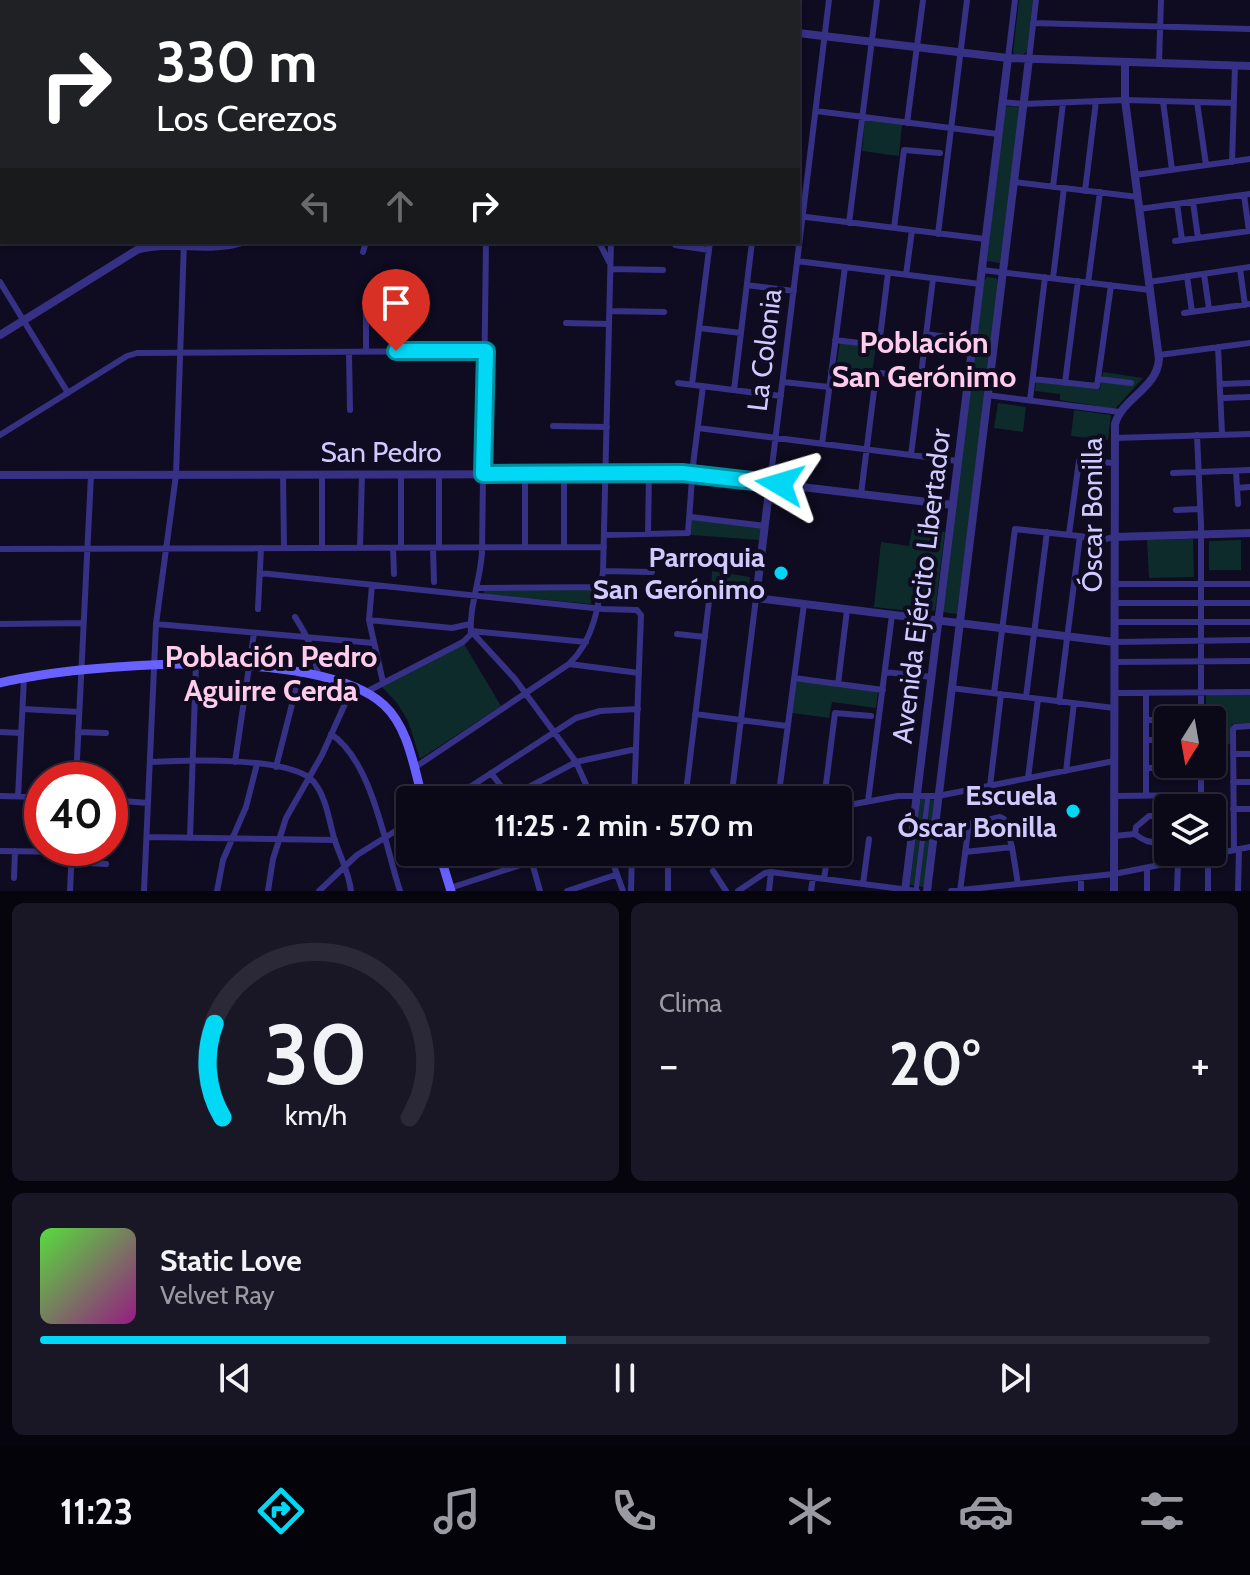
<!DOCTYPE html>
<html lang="es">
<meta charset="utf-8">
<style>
body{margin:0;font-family:Cabin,sans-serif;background:#191625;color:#f1f3f6;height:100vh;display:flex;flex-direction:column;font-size:30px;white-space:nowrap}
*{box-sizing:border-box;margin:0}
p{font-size:26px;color:#9a9aa2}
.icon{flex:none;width:44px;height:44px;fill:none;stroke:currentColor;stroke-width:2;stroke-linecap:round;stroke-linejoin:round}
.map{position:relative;height:891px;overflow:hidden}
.side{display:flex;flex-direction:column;gap:12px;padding:12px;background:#06040d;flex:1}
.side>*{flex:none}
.hud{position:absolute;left:0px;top:0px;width:800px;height:244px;box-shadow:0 2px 6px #0004,0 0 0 2px #2b2937;background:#202124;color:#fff;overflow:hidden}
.needle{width:52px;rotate:191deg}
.buttons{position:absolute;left:1154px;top:706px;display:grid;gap:16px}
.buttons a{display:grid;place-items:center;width:72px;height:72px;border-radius:8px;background:#0b0818;box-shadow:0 2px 6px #0004,0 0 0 2px #2b2937;font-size:40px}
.speed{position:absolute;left:24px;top:762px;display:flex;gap:16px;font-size:40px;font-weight:700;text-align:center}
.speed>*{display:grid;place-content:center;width:104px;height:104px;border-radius:50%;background:#0b0818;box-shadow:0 2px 6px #0004,0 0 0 2px #2b2937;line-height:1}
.speed .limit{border:12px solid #d22;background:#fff;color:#111}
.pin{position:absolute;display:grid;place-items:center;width:68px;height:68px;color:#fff;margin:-82px -34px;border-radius:50% 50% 50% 0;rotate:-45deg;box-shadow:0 0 8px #0007}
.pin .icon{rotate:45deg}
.me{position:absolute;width:88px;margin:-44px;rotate:277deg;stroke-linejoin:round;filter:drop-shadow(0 0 6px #0008)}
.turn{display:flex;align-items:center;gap:28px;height:168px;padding:0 24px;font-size:36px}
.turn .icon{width:104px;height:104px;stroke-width:2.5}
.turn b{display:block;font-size:56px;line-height:68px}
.lanes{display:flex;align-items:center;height:76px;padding:0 24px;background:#0003;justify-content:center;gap:40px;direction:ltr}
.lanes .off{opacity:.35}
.big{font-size:60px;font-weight:700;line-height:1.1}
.side .card{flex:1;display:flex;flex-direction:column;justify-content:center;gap:12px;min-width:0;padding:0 28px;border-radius:12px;background:#191625}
.side .dial{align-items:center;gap:0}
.dial svg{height:208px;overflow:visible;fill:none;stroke:#2b2937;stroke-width:7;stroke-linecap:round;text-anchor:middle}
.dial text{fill:#f1f3f6;stroke:none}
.song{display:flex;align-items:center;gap:24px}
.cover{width:96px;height:96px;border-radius:12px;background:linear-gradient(135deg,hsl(110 70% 55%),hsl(310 70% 35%))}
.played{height:8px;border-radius:4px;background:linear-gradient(90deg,#00d8f5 45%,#2b2937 45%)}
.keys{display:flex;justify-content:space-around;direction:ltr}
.heat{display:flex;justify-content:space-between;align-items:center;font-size:44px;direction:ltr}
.side .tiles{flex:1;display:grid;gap:12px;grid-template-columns:1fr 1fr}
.card:last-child{grid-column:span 2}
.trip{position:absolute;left:396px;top:786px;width:456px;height:80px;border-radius:8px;background:#0b0818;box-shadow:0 2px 6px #0004,0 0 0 2px #2b2937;font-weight:700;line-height:80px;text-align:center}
.tab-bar{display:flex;height:128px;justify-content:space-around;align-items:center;background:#04030a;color:#9a9aa2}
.tab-bar .icon{width:56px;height:56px}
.tab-bar .current{color:#00d8f5}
.tab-bar b{font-size:36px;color:#f1f3f6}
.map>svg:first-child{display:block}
</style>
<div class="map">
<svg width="1250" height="891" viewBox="0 0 1250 891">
<rect width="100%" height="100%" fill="#0f0b20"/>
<!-- green -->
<path fill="#0d2b2a" d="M1019 0H1033L1027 51 1024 54 1014 55 1013 52Z
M1005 106 1020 107 1000 263 987 261Z
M865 119 902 124 899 156 862 151Z
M987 277 996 278 999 283 957 614 943 612 984 281Z
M840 342 876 347 872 373 836 368Z
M1103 372 1143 378 1115 409 1060 400V394L1035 391 1036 381 1100 389Z
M998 403 1026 407 1023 432 994 428Z
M1074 410 1111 415 1108 440 1071 436Z
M692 519 761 527 759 540 691 535Z
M912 529 945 532 935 610 926 613 874 607 881 542 909 546Z
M1193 539 1194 577 1149 578 1147 540Z
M1241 540V570H1209V541Z
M712 571 750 577 748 594 711 590Z
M593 589 591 604 484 594V590Z
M464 644 501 706 420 759 408 721 397 703 381 686Z
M797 679 878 691 876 708 832 702 829 718 792 713Z
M1208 695H1250V723L1232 724 1231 744H1212V720H1206V696Z
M922 798 934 800 935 803 924 887 910 885 920 800Z"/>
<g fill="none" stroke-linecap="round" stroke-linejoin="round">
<!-- canal -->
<path stroke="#05193f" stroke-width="6" d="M319 2 324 0
M0 149 2 148"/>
<!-- pedestrian -->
<path stroke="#363184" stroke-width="5" d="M916 891 928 796"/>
<!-- minor -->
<path stroke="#363184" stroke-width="6" d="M138 2 142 0
M375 2 379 0
M617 2V0
M739 2V0
M781 2 782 0
M1033 23 1250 29
M1008 58 1015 0
M1029 59 1036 0
M1159 63 1161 0
M0 76 2 75
M1163 101 1172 170
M1002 102 1023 104 1125 100 1234 103
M1197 102 1206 165
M816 111 998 134
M907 123 923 0
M1232 162 1235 65
M1135 175 1250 159
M1014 182 1138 197
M1053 187 1063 103
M1085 191 1096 101
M1244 195 1249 231
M1193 202 1198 238
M1177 204 1182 240
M1139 209 1250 194
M0 214 2 213
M798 216 985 239
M849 223 877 0
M894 228 904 150 940 153
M938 234 967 0
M1175 241 1250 231
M599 242 609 262
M675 245 709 250
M363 252 366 242
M797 261 980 284
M611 269 663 270
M1240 269 1245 305
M982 270 1150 290
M1204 274 1209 309
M906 275 912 230
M1187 276 1192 312
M1053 278 1064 188
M0 282 68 393
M1149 282 1250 267
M1088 283 1100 192
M747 285 794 291
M366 302V351
M610 311 664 312
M1184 313 1250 304
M566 323 609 324
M699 328 741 333
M926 334 973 341
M835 340 924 351
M879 346 888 273
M1218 347 1222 434
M349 352 350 410
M1159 355 1250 343
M831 371 876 377
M1033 379 1097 386 1111 285
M1098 379 1131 383
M783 382 829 387
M678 383 781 396
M1065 383 1078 281
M692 384 710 242
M1220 384 1250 383
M734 390 752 242
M987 395 1120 412
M1221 398 1250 397
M1030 400 1045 277
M553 426 607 427
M698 428 958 461
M0 435 127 356 137 353 486 351
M1197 435 1201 525V720
M1114 438 1250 434
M822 444 845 267
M911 455 933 279
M1236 471 1238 504
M1173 473 1250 470
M283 474 284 548
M401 474V548
M525 474V547
M564 474V547
M770 483 829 0
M1237 488 1250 487
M861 494 876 375 881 373 911 377
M1176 510 1200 509
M691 517 765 526
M648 534 649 473
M1069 534 1079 461 1114 463
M604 535 688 533 693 465 703 386
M322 548V474
M360 548 362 474
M393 548 394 574
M433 548 434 582
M439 548V474
M0 549 604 547
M603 571 652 572
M260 573 603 609 637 610 641 615 634 800
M1114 584H1250
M372 585 369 620 383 682
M478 588 601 587
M673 588 756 598 731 800
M1114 603H1250
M258 609 261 548
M295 617C308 637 315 653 318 676
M369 620 452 628 470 624
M1114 622H1250
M0 624 83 623
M156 624 373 643
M471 631 515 679 576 762 593 800
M471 631 586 642
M677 634 705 637
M1114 642 1250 640
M1114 662 1250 661
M569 664 639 673
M885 672 932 677
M794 678 883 690
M838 684 847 610
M951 688 1114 708
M366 692 463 642 471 634C469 607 480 581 482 553L486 242
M994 693 1015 529 1106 539 1114 537
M1114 693 1250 692
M1146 693V795
M1026 697 1047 532
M1059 702 1080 536
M23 709 79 712
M695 714 787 726
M1146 720H1201
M0 732 21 733
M78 732 106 733
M331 734C372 761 385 845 400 891
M1146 740H1168
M1233 754H1250
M150 762C184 760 289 756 313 781 326 796 329 820 334 838 340 857 349 872 351 891
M235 762 254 633
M276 767 300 673
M414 768 569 664C594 640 599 605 603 571L611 242
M1146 768H1201
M1201 768V808
M1066 771 1074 703
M491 773 511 799
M1028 778 1038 699
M76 780 91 475
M1233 782H1250
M990 786 1001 694
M0 796 42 797
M18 796 24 678
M1114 796 1201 795
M510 797 576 762 636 749
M110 800 148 803
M450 800 576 718 600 711 638 709
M685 800 710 593
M778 800 804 604
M824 800 835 713 871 716
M868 801 892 615
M838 807 898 796H938L1114 761
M1233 809H1250
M1114 836 1135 834C1144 841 1151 844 1163 841L1166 836 1167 824 1158 816H1149L1136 827 1135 834
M147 837 335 840
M190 838 196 664
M1234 850 1233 730 1235 727 1250 726
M0 851 72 852
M529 852 540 891
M609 852 623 891
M965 852 1012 847
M71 862 106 864
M1147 868V891
M713 871 726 891
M14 878 15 851
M824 879 828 852
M863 884 869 839
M450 888 560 852
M70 891 72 848
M144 891 156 624 176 475 184 242
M217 891 223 860 246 807 257 764
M268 891 273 859 286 818 322 755 353 686
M319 891 357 855 410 822
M567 891 615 875
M631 891 632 852
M668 891V852
M738 891 765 873 771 872 917 891
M769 891 771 872
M811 891 813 878
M951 891 1114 874 1250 847
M960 891 969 824 1000 817 1004 819 1012 847 1018 884
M1081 891V878
M1177 891 1178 862
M1208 891V856
M1238 891 1239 849"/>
<!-- tertiary -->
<path stroke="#363184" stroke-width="8" d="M798 33 1008 58 1250 66
M0 335 137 250C171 240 207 253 242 242
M0 475 693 474 953 505
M770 483 756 598 1114 642
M1114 537 1250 533
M905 891 1008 58
M927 891 1029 59
M1114 891 1115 424C1123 397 1157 389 1159 359L1125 100V62"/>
<!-- secondary -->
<path stroke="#6861ff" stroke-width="9" d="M0 683C82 663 319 645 384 705 409 728 414 769 423 800
M439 852 451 891"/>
</g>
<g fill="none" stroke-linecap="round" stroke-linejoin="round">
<defs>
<path id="route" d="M396 351H486L483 474 682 473 780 484"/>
</defs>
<!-- route casing -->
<use href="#route" stroke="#008c9f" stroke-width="20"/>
<!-- route -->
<use href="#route" stroke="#00d8f5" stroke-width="14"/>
</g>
<!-- markers -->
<g fill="#00d8f5" stroke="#0f0b20" stroke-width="3">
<circle cx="781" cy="573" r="8"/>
<circle cx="1073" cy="811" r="8"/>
</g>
<g text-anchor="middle" stroke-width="8" stroke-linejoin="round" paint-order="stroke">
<!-- street labels -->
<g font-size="28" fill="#d1caff" stroke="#0f0b20">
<text transform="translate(764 350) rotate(-83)" y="10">La Colonia</text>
<text x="381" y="462">San Pedro</text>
<text transform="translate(1092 515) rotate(-90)" y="10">Óscar Bonilla</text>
<text transform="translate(921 586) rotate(-83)" y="10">Avenida Ejército Libertador</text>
</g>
<!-- poi labels -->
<g font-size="28" font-weight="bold" fill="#d1caff" stroke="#0f0b20" text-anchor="end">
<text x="765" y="567">Parroquia<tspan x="765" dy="32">San Gerónimo</tspan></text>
<text x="1057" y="805">Escuela<tspan x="1057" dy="32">Óscar Bonilla</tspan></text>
</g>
<!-- neighbourhood labels -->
<g font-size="30" font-weight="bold" fill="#ffcceb" stroke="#0f0b20">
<text x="924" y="353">Población<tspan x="924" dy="34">San Gerónimo</tspan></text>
<text x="271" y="667">Población Pedro<tspan x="271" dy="34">Aguirre Cerda</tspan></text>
</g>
</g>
</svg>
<div class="buttons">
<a><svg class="needle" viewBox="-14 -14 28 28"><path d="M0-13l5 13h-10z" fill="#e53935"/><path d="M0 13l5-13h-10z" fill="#9a9aa2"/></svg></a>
<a><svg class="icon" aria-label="layers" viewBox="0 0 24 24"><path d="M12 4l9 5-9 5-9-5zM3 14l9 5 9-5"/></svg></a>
</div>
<div class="speed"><div class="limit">40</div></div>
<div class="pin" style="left:396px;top:351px;background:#d93025"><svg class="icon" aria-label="arrive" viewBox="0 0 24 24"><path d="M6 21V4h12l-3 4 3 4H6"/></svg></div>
<svg class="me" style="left:780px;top:484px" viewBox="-20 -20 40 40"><path d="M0-17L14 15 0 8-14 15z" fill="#00d8f5" stroke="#fff" stroke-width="4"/></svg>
<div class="trip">11:25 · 2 min · 570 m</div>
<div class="hud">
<div class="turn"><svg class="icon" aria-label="right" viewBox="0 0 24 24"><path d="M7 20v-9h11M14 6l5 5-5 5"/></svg><div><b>330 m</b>Los Cerezos</div></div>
<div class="lanes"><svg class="icon off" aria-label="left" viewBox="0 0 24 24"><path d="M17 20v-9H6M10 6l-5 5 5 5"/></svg><svg class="icon off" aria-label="ahead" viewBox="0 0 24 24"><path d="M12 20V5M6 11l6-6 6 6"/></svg><svg class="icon" aria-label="right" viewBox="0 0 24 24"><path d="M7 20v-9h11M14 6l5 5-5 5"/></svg></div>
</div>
</div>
<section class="side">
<div class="tiles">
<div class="card dial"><svg viewBox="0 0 100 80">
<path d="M14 69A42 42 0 1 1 86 69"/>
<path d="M14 69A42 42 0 0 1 11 33" stroke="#00d8f5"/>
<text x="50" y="56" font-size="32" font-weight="700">30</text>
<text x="50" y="72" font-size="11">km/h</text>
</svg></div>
<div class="card"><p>Clima</p>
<div class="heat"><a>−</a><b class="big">20°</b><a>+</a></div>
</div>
<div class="card">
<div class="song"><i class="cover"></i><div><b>Static Love</b><p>Velvet Ray</p></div></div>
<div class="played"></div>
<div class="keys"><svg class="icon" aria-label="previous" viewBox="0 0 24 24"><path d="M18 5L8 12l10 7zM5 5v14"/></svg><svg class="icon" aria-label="pause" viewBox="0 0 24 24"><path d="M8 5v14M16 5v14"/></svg><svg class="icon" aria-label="next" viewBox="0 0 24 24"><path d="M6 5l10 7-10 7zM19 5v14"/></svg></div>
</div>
</div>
</section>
<nav class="tab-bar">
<b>11:23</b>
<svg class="icon current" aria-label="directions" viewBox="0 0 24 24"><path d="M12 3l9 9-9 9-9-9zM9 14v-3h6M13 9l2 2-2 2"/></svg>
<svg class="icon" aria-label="music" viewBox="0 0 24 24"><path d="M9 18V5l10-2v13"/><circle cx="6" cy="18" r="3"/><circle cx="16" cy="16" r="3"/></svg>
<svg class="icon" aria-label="phone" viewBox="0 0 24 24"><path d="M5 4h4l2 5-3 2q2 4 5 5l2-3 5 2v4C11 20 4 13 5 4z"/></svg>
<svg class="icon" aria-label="climate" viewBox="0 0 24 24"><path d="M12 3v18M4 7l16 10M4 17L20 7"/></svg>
<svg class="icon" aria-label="car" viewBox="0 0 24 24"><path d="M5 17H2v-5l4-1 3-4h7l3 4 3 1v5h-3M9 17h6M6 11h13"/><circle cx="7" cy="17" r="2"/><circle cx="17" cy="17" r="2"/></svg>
<svg class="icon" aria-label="filters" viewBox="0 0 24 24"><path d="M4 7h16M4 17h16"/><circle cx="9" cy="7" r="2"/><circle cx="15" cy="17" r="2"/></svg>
</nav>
